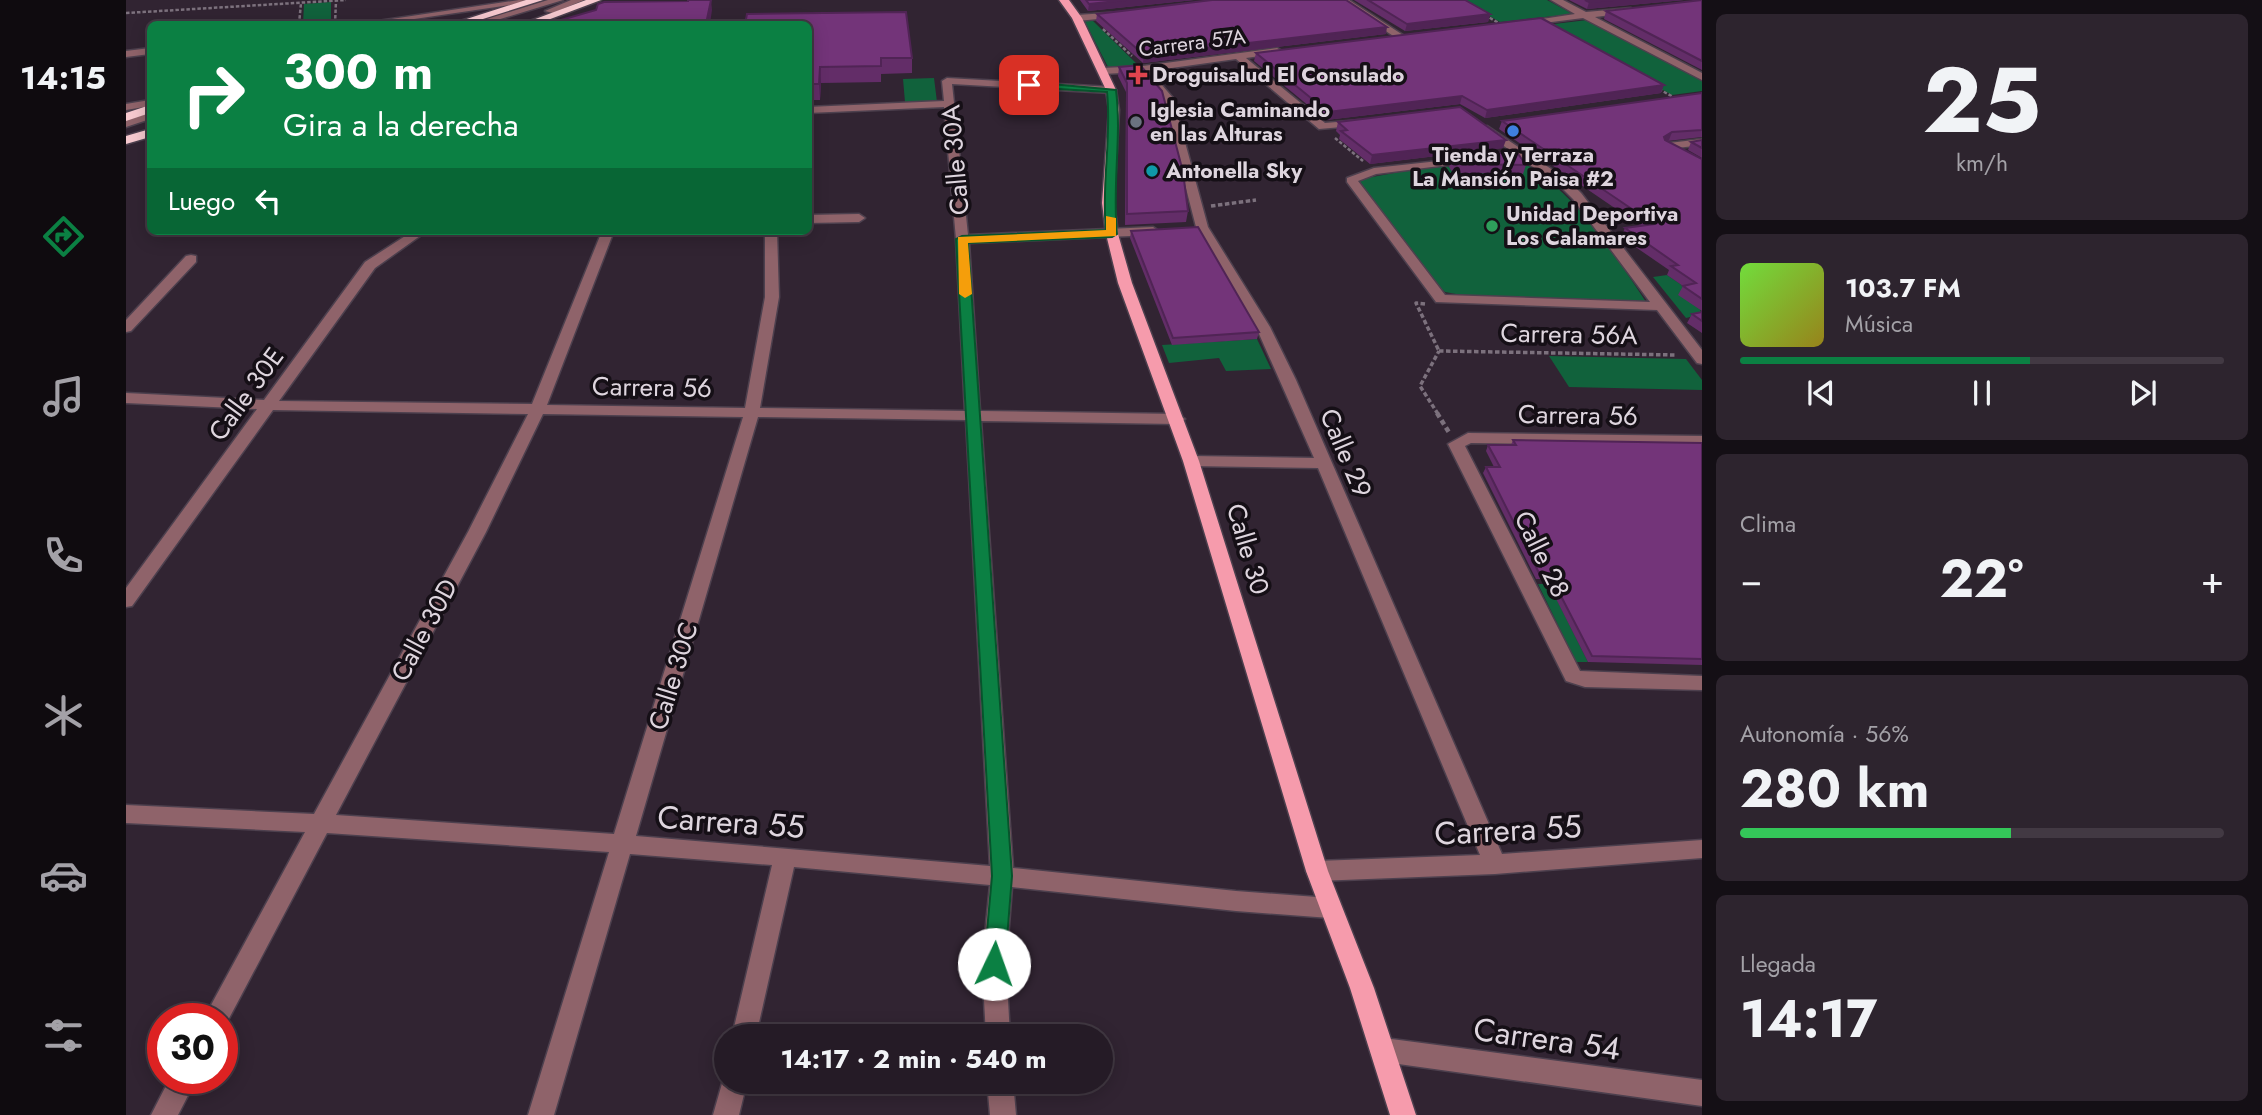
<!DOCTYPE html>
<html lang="es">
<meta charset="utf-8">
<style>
body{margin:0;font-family:Jost,sans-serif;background:#2d242e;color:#f1f3f6;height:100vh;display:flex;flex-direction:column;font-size:26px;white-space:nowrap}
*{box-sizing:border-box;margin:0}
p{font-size:23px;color:#a3a1a7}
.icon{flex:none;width:38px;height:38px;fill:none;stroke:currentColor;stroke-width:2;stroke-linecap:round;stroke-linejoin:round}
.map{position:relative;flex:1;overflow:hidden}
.side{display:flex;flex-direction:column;gap:14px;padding:14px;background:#140f15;width:560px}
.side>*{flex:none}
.banner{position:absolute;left:21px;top:21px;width:665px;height:214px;border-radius:10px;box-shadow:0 4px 18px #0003,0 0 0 2px #423943;background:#0b8043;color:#fff;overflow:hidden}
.speed{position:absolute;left:21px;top:1003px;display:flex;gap:14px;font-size:35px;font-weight:700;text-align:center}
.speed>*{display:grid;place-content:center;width:91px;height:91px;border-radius:50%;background:#251b26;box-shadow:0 4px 18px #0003,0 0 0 2px #423943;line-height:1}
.speed .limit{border:10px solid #d22;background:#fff;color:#111}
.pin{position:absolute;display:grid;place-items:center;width:60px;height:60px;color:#fff;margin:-30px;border-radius:14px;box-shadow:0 4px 10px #0006}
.me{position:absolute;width:77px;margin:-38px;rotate:3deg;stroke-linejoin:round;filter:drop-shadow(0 0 5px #0008)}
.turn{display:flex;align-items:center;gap:24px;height:147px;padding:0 21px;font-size:32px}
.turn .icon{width:91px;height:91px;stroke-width:2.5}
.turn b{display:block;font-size:49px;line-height:60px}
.then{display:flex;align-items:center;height:66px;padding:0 21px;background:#0003;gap:14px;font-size:26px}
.big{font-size:52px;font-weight:700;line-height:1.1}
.side .widget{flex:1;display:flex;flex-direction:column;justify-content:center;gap:10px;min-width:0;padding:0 24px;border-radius:10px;background:#2d242e}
.side .dial{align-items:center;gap:0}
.dial b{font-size:91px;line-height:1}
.song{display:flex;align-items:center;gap:21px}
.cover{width:84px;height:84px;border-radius:10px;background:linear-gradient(135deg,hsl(100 70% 55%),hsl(50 70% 35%))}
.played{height:7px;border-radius:4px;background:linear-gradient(90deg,#0b8043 60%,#423943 60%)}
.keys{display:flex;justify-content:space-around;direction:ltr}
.heat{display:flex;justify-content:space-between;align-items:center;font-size:38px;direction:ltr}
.charge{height:10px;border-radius:5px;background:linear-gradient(90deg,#34c759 56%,#423943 0)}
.trip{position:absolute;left:588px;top:1024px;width:399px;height:70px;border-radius:35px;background:#251b26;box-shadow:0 4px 18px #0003,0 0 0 2px #423943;font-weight:700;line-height:70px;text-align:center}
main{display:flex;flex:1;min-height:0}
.menu{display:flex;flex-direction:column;width:126px;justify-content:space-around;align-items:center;background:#0f0b0f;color:#a3a1a7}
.menu .icon{width:49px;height:49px}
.menu .current{color:#0b8043}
.menu b{font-size:32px;color:#f1f3f6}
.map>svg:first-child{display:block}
</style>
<main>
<nav class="menu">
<b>14:15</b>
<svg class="icon current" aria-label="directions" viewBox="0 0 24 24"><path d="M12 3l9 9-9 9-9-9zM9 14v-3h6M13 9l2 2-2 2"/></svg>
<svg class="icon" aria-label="music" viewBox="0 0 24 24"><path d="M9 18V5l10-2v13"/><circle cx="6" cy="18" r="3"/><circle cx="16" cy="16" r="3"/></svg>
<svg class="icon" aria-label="phone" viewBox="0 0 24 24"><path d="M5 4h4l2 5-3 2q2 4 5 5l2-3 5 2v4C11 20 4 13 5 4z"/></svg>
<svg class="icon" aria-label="climate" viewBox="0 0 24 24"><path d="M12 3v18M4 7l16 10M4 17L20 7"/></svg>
<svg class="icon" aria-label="car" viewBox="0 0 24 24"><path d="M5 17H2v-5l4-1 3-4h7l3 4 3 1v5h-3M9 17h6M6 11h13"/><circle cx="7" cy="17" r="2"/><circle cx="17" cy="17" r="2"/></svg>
<svg class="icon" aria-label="filters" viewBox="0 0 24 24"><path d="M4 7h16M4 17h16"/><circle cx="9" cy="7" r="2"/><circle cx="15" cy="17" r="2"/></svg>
</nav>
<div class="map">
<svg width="1576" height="1115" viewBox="0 0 1576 1115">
<rect width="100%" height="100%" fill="#312432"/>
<!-- green -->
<path fill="#11623c" d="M1335 0H1421L1447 14 1374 22Z
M205 2V24H177L178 4Z
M965 19 1014 67 983 69 958 20Z
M1461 20 1576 81V91L1546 95 1420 25Z
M808 78 811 102H779L777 79Z
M1398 163C1453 197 1485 249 1520 302L1346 297 1319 292 1308 283 1230 180 1295 168Z
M1541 275 1566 292 1576 314 1560 318 1527 277Z
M1131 339 1145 369 1100 371 1093 358 1043 363 1036 345Z
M1423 356 1560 359 1576 380V390L1443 387Z
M1412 584H1423L1462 662H1450Z"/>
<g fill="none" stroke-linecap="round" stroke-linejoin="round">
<defs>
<path id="minor" d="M393 0 411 1 254 24H232Z
M422 0H437L358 24H345Z
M445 0H458L427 13 419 11Z
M1212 0H1223L1280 37 1272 39Z
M1425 0H1437L1460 12 1505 8 1507 10 1502 13 1469 17 1576 73V80L1457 18 1394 26 1389 23 1449 14Z
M996 12V16L993 17 951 21 946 18 951 15Z
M24 48V54L0 57V51Z
M1151 48 1156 51 1154 53 1120 58 1199 123 1235 120 1240 123 1239 125 1193 129 1110 59 1024 71 1047 98 1082 227 1144 327 1170 380 1376 854 1576 840V858L1369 874 1191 881 1183 878 1180 871 1183 864 1191 861 1354 855 1192 468 1065 466 1057 461 1065 456 1188 458 1130 327 1070 227 1037 99 1014 72 977 74 972 71 977 68 1017 66Z
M821 78 985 87 990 90 985 93 826 84 842 235 1027 227 1033 231 1027 235 843 243 854 411 1051 414 1059 419 1051 424 855 421 887 868 1110 891 1204 898 1212 901 1215 908 1212 915 1204 918 1110 911 886 887 880 964 884 1036H860L856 964 864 885 668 867 630 1036H606L646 865 504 854 428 1115H402L483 852 201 833 99 1026 96 1027V1018H78L179 832 0 823V805L188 814 342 532 402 414 147 410 6 606 0 607V588L131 409 0 403V393L138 400 239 262 287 231H301L249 268 153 401 406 404 476 231H488L421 405 619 408 639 297V231H651L653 297 634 408 839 411 830 239 818 107 682 113V107L818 101 816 81ZM417 414 617 417 488 834 210 815 360 532ZM632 417 840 420 864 866 510 836Z
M24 100V106L0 110V104Z
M24 113V119L0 127V120Z
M1361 126 1443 181 1455 193 1576 350V364L1571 363 1531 310 1310 302 1221 182V178L1248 168 1350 157 1352 159 1346 162 1250 174 1232 181 1319 295 1524 302 1447 199 1435 187 1357 131 1356 129Z
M1576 139V145L1543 149 1537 146 1543 143Z
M682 215 733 214 739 218 733 222 682 223Z
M65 255 70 256V262L5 331 0 332V320L60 256Z
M1342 433 1576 436V446L1345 443 1339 446 1454 671 1576 676V690L1459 687 1440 681 1322 444Z
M1258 1038 1576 1080V1106L1258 1062 1249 1059 1246 1050 1249 1041Z
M599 1073 600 1082H621L613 1115H587Z
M44 1078H71L52 1115H25Z
M861 1082H887L890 1115H864Z"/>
<path id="major" d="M933 0H943L956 18 990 90 993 110 988 203 992 234 1006 283 1073 461 1202 871 1248 988 1290 1115H1264L1224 988 1180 871 1057 461 992 283 980 234 976 203 983 110 980 90 946 18Z"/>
<path id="highway" d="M400 0H417L341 24H325Z
M460 0H475L411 24H396Z
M24 105V113L0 121V113Z
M24 129V137L0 144V136Z"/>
</defs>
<!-- minor casing -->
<use href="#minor" stroke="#4d404e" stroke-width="3"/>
<!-- major casing -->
<use href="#major" stroke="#4d404e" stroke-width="3"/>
<!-- highway casing -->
<use href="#highway" stroke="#4d404e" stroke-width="3"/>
<!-- path-far2 -->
<path stroke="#7c717d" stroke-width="2.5" stroke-dasharray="3.5 2" stroke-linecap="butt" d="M0 13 220 0
M1359 15 1376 25
M173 24 175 3
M209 24 210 1
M977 29 1006 56
M1533 89 1547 97
M1209 138 1237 161"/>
<!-- path-far1 -->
<path stroke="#7c717d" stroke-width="3.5" stroke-dasharray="4.5 2.5" stroke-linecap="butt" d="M1085 206 1130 200
M1299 304 1290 303 1313 351
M1313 351 1551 355
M1312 414 1294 386 1313 351"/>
<!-- path -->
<path stroke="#7c717d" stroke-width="4.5" stroke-dasharray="5 3.5" stroke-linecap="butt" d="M1311 413 1324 434"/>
<!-- minor -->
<use href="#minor" fill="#8f636a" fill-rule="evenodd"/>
<!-- major -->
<use href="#major" fill="#f69bac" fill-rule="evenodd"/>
<!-- highway -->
<use href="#highway" fill="#f6c9cf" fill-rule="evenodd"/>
</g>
<!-- wall -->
<path fill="#632d68" d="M954 0H1068L962 11Z
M1228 0H1339L1364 14 1362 22 1279 31Z
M1443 0H1558L1461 9Z
M1576 0V70L1478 19 1480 11Z
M971 14 1260 34 1017 63 970 21Z
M682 24 786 58V73L755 74V82L695 83 694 100H682Z
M1130 53 1535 93 1359 118 1334 104 1200 120 1128 61Z
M993 67 1062 211 1060 222 999 225 1000 92 992 76Z
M1576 93V137L1541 141 1576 159V311L1552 295 1557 286 1541 275 1543 270 1495 237 1499 228 1515 226 1373 129 1376 121Z
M1212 122 1377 148 1244 164 1213 139 1214 135 1210 131Z
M1576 140V158L1562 150 1565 142Z
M1326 159 1400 165 1397 174 1327 173 1323 167Z
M1005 231 1133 332 1131 339 1046 345 1004 238Z
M1576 312V333L1561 323 1566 314Z
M1387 440 1576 443V665L1462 662 1420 579H1410L1357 473 1360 467H1368L1360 451 1362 445H1385Z"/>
<!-- shaded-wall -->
<path fill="#502455" d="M585 0 586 10 584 24H580Z
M1000 0H1068L962 11 963 4Z
M1487 0H1558L1461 9 1463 2Z
M1364 14 1362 22 1279 31 1281 24Z
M1261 27 1260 34 1017 63 1018 55Z
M694 67 695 83 694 100 693 84Z
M1538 85 1535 93 1359 118 1361 110Z
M1336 96 1334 104 1200 120 1202 112Z
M1546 132 1543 140 1535 145 1538 137Z
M1380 140 1377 148 1244 164 1246 155Z"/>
<!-- building -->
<path fill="#733479" stroke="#502455" stroke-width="2" d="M562 0H585L580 24H421L470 10 472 4 478 2 562 1Z
M960 0H1000L963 4Z
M1086 0H1220L1261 27 1018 55 971 14Z
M1242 0H1339L1364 14 1281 24Z
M1459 0H1487L1463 2Z
M1576 0V61L1480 11Z
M780 12 786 58H755V66L694 67 693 84H682V24H619L621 14Z
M1415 18 1538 85 1361 110 1336 96 1202 112 1130 53Z
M1014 65 1036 91 1057 172 1062 211 1001 214V83L993 67Z
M1576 93V130L1546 132 1538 137 1539 140 1576 159V299L1557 286 1570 283 1545 266 1552 265 1499 228 1528 224 1376 121Z
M1334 107 1380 140 1246 155 1215 131 1221 130 1212 122Z
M1576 140V148L1565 142Z
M1390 151 1400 165 1329 164 1326 159Z
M1072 227 1133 332 1047 338 1005 231Z
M1576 312V321L1566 314Z
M1387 440 1576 443V659L1466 656 1423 573H1413L1360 467H1374L1362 445H1390Z"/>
<!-- route -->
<path fill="#0b8043" stroke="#07532c" stroke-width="2" d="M903 82 990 90C996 137 986 186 991 234L986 237 842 243 886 876 879 964 876 971 868 974 861 971 858 964 866 876 830 239 836 236 980 230C975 184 986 138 981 92L900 87Z"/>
<!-- slow -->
<path fill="#f59e0b" d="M980 216 990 218V236L842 243 846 294 839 298 833 294 832 237 980 230Z"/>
<!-- markers -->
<path fill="#e0444e" stroke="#150f16" stroke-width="2.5" d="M1008.5 64.5h7v7h7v7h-7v7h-7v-7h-7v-7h7z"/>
<circle fill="#6b7280" stroke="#150f16" stroke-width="2.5" cx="1010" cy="122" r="7"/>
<circle fill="#3f7fe0" stroke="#150f16" stroke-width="2.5" cx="1387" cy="131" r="7"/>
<circle fill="#0f9aa8" stroke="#150f16" stroke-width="2.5" cx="1026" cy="171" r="7"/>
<circle fill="#2e9e5b" stroke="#150f16" stroke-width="2.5" cx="1366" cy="226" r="7"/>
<g text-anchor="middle" stroke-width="7" stroke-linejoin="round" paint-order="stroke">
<!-- far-street labels -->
<g font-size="21" fill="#ded5de" stroke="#150f16">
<text transform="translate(1066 43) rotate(-7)" y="7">Carrera 57A</text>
</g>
<!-- far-poi labels -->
<g font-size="21" font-weight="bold" fill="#ded5de" stroke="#150f16" text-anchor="start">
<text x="1026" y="82">Droguisalud El Consulado</text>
<text x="1024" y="117">Iglesia Caminando<tspan x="1024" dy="24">en las Alturas</tspan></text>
<text x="1387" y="162" text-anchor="middle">Tienda y Terraza<tspan x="1387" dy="24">La Mansión Paisa #2</tspan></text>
<text x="1040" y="178">Antonella Sky</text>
<text x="1380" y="221">Unidad Deportiva<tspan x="1380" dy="24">Los Calamares</tspan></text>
</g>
<!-- street labels -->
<g font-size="26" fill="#ded5de" stroke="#150f16">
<text transform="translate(829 160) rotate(-95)" y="9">Calle 30A</text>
<text transform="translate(1443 334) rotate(1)" y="9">Carrera 56A</text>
<text transform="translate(526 387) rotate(1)" y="9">Carrera 56</text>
<text transform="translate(120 394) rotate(-54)" y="9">Calle 30E</text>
<text transform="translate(1452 415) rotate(1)" y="9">Carrera 56</text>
<text transform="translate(1220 453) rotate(67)" y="9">Calle 29</text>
<text transform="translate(1122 549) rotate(74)" y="9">Calle 30</text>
<text transform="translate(1416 554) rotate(64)" y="9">Calle 28</text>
<text transform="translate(298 630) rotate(-62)" y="9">Calle 30D</text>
<text transform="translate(547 676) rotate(-73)" y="9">Calle 30C</text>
</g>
<!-- near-street labels -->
<g font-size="32" fill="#ded5de" stroke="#150f16">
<text transform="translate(605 822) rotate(4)" y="11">Carrera 55</text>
<text transform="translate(1382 830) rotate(-3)" y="11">Carrera 55</text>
<text transform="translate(1421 1039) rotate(8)" y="11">Carrera 54</text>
</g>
</g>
</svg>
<div class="speed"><div class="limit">30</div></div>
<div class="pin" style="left:903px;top:85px;background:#d93025"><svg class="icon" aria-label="arrive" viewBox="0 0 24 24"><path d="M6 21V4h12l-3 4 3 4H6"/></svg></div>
<svg class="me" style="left:868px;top:964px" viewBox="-20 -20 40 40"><circle r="19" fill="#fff"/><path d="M0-13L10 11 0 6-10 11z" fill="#0b8043"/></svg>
<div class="trip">14:17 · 2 min · 540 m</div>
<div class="banner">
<div class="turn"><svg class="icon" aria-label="right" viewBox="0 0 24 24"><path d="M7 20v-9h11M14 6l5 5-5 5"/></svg><div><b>300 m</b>Gira a la derecha</div></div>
<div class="then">Luego<svg class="icon" aria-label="left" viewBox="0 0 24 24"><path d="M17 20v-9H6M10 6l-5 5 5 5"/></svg></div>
</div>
</div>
<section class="side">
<div class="widget dial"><b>25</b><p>km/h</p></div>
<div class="widget">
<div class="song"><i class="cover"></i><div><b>103.7 FM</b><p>Música</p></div></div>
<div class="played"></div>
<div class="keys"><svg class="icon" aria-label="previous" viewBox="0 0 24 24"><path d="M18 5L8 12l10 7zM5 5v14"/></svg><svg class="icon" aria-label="pause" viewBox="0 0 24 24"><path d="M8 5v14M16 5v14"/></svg><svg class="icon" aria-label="next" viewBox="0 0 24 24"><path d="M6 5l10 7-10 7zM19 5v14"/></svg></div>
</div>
<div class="widget"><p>Clima</p>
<div class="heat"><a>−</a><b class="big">22°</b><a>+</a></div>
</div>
<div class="widget"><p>Autonomía · 56%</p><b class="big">280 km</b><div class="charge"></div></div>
<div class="widget"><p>Llegada</p><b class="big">14:17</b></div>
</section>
</main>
